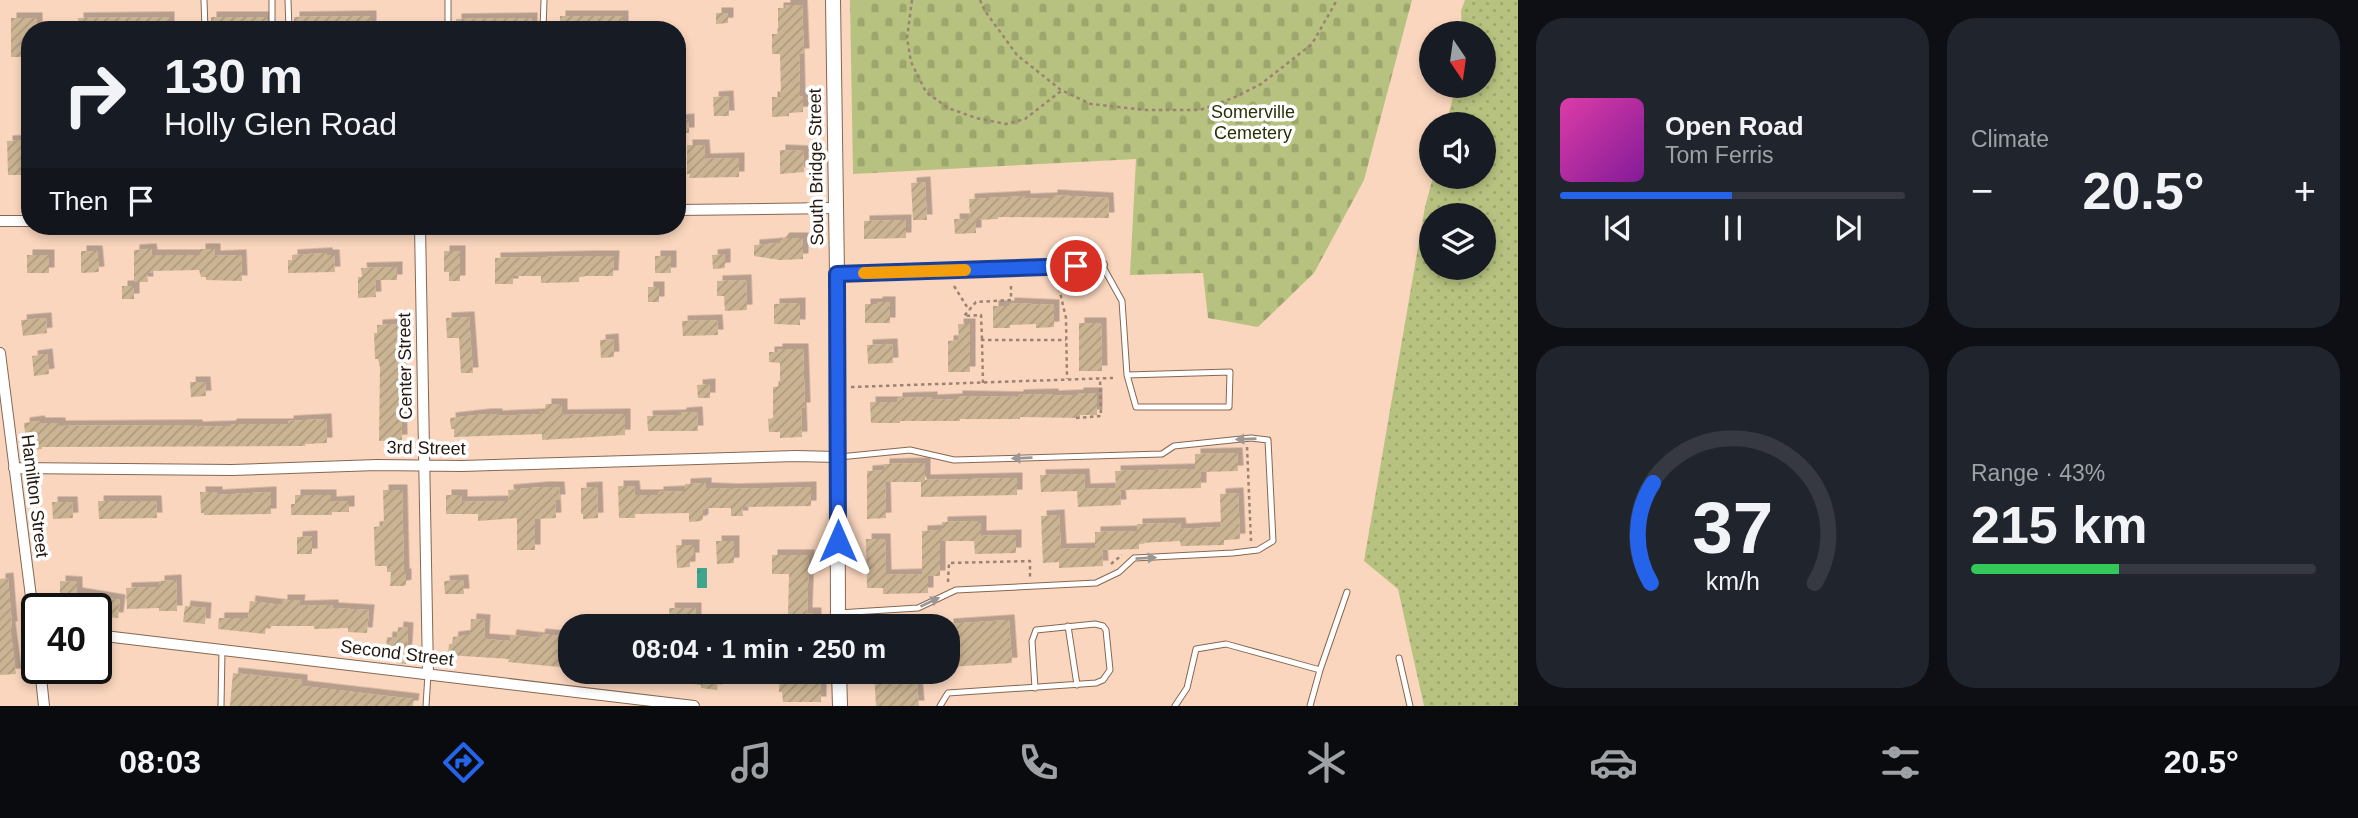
<!DOCTYPE html>
<meta charset="utf-8">
<style>
body{margin:0;font-family:Arial,sans-serif;background:#20242c;color:#f1f3f6;height:100vh;display:flex;flex-direction:column;font-size:26px;white-space:nowrap}
*{box-sizing:border-box;margin:0}
p{font-size:23px;color:#9ea1a6}
.icon{flex:none;width:38px;height:38px;fill:none;stroke:currentColor;stroke-width:2;stroke-linecap:round;stroke-linejoin:round}
.map{position:relative;flex:1;overflow:hidden}
.sheet{display:flex;flex-direction:column;gap:18px;padding:18px;background:#0d0f14;width:840px}
.sheet>*{flex:none}
.banner{position:absolute;left:21px;top:21px;width:665px;height:214px;border-radius:28px;box-shadow:0 4px 10px #0003;background:#171b24;color:#f1f3f6;overflow:hidden}
.needle{width:46px;rotate:167deg}
.buttons{position:absolute;left:1419px;top:21px;display:grid;gap:14px}
.buttons a{display:grid;place-items:center;width:77px;height:77px;border-radius:50%;background:#171b24;box-shadow:0 4px 10px #0003;font-size:35px}
.speed{position:absolute;left:21px;top:593px;display:flex;gap:14px;font-size:35px;font-weight:700;text-align:center}
.speed>*{display:grid;place-content:center;width:91px;height:91px;border-radius:50%;background:#171b24;box-shadow:0 4px 10px #0003;line-height:1}
.speed .limit{border:4px solid #111;border-radius:10px;background:#fff;color:#111}
.pin{position:absolute;display:grid;place-items:center;width:60px;height:60px;color:#fff;margin:-30px;border:4px solid #fff;border-radius:50%;box-shadow:0 2px 7px #0007}
.me{position:absolute;width:77px;margin:-38px;rotate:0deg;stroke-linejoin:round;filter:drop-shadow(0 0 5px #0008)}
.turn{display:flex;align-items:center;gap:24px;height:147px;padding:0 28px;font-size:32px}
.turn .icon{width:91px;height:91px;stroke-width:2.5}
.turn b{display:block;font-size:49px;line-height:60px}
.then{display:flex;align-items:center;height:66px;padding:0 28px;background:#0003;gap:14px;font-size:26px}
.big{font-size:52px;font-weight:600;line-height:1.1}
.sheet .widget{flex:1;display:flex;flex-direction:column;justify-content:center;gap:10px;min-width:0;padding:0 24px;border-radius:28px;background:#20242c}
.sheet .dial{align-items:center;gap:0}
.dial svg{height:182px;overflow:visible;fill:none;stroke:#363941;stroke-width:7;stroke-linecap:round;text-anchor:middle}
.dial text{fill:#f1f3f6;stroke:none}
.song{display:flex;align-items:center;gap:21px}
.cover{width:84px;height:84px;border-radius:10px;background:linear-gradient(135deg,hsl(320 70% 55%),hsl(290 70% 35%))}
.played{height:7px;border-radius:4px;background:linear-gradient(90deg,#2563eb 50%,#363941 50%)}
.keys{display:flex;justify-content:space-around;direction:ltr}
.heat{display:flex;justify-content:space-between;align-items:center;font-size:38px;direction:ltr}
.charge{height:10px;border-radius:5px;background:linear-gradient(90deg,#34c759 43%,#363941 0)}
.sheet .tiles{flex:1;display:grid;gap:18px;grid-template-columns:repeat(2,1fr)}
.trip{position:absolute;left:558px;top:614px;width:402px;height:70px;border-radius:28px;background:#171b24;box-shadow:0 4px 10px #0003;font-weight:600;line-height:70px;text-align:center}
.dock{display:flex;height:112px;justify-content:space-around;align-items:center;background:#090b0e;color:#9ea1a6}
.dock .icon{width:49px;height:49px}
.dock .on{color:#2563eb}
.dock b{font-size:32px;color:#f1f3f6}
main{display:flex;flex:1;min-height:0}
.map>svg:first-child{display:block}
</style>
<main>
<div class="map">
<svg width="1518" height="706" viewBox="0 0 1518 706">
<defs>
<pattern id="grass-dots" width="8" height="8" patternUnits="userSpaceOnUse" patternTransform="scale(1.75)"><rect width="8" height="8" fill="#b7c280"/><path d="M2 2h.1M6 6h.1" fill="none" stroke="#9da66d" stroke-width="1.8" stroke-linecap="round"/></pattern>
<pattern id="cemetery-stones" width="16" height="16" patternUnits="userSpaceOnUse" patternTransform="scale(1.75)"><rect width="16" height="16" fill="#b7c280"/><path d="M2 7V4a2 2 0 0 1 4 0v3zM10 15v-3a2 2 0 0 1 4 0v3z" fill="#9da66d"/></pattern>
<pattern id="water-ripples" width="26" height="14" patternUnits="userSpaceOnUse" patternTransform="scale(1.75)"><rect width="26" height="14" fill="#3fa58f"/><path d="M2 4q2-2 4 0t4 0M15 11q2-2 4 0t4 0" fill="none" stroke="#358573"/></pattern>
<pattern id="building-hatch" width="6" height="6" patternUnits="userSpaceOnUse" patternTransform="scale(1.75)"><rect width="6" height="6" fill="#cbb493"/><path d="M-1 1l2-2M0 6l6-6M5 7l2-2" fill="none" stroke="#ae9a7e"/></pattern>
<filter id="shadow"><feDropShadow dx="5.5" dy="-5.5" stdDeviation="0" flood-color="#0004"/></filter>
</defs>
<rect width="100%" height="100%" fill="#fad6be"/>
<!-- grass -->
<path fill="url(#grass-dots)" fill-rule="evenodd" d="M1465 0H1518V706H1424L1398 589 1364 561 1425 207 1433 177H1484V124H1446L1456 86H1484V33H1462L1461 11ZM1432 215H1484V268H1432Z"/>
<!-- cemetery -->
<path fill="url(#cemetery-stones)" d="M850 0H1412L1364 180 1314 273 1258 327 1208 318 1203 273 1130 275 1136 159 853 174Z"/>
<!-- water -->
<path fill="url(#water-ripples)" d="M697 568H707V588H697Z"/>
<!-- building -->
<path fill="url(#building-hatch)" filter="url(#shadow)" d="M785 5H802L804 54H799L800 97 803 96V112L789 113V116L772 117V97H781L780 54H772V34H778V8H785Z
M716 13H728V23L716 24Z
M371 16V30H294V17Z
M560 16H623V30H560Z
M169 17V30H78V18Z
M211 17H267V30H211Z
M11 18H37V30H30V57H11Z
M532 18V30H456V19Z
M728 96 729 116H714L713 97Z
M689 119V133H677V120Z
M25 140 26 175H8L7 141Z
M687 145H704L705 159 739 158V177L689 178 690 174H687Z
M780 150 803 151 804 172 780 174Z
M925 182 927 220H913L911 183Z
M1052 195 1108 198 1109 218 998 217V219L976 220V233L955 234 954 219H970L969 199 1025 196V199L1052 198Z
M906 220V238L864 239V221Z
M784 238H803V259L780 260 754 256V245L780 243Z
M151 249 152 255H200V249H215V256L241 255 242 281 206 280V277H201L199 270 152 271V273H147L148 282H134V250Z
M81 251H97L99 272 81 273Z
M444 251H460V281H449V272H444Z
M327 253V255H334L335 272 288 273V260H292V255Z
M725 254V268L713 269 712 255Z
M27 255H49V273H27Z
M591 256H614L613 276H579V282L541 283V276H513V284H495V258Z
M655 256H671V273H655Z
M397 267V280H375L376 297 358 298V277H362L361 268Z
M746 280 747 310 725 311 724 296H717V281Z
M122 286H134V299H122Z
M648 287H659V302H648Z
M877 302H890V323H865V304H877Z
M800 303V325L774 324V304Z
M1009 303 1054 305V327L1036 328V324L1010 325V328H993V306H1009Z
M469 317 473 373H461L459 338H447L446 318Z
M46 318 47 333 23 336 21 320Z
M717 320 718 335 683 336 682 321Z
M1079 323H1101L1102 371H1079Z
M397 324 398 348H400L402 440 379 441 380 367 378 359H375L374 333H377V325Z
M958 324H970V372H948V341L959 340Z
M613 339 614 357 601 358 600 340Z
M892 344 893 363 868 364 867 345Z
M777 349H803L805 408H801L802 437 780 438V432H769L768 419 773 418V387L780 386V363L769 362V352H777Z
M47 354 49 374 34 376 32 356Z
M190 382H205L206 396 191 397Z
M710 384V398H698L697 385Z
M1078 393H1097V415H1080V418L1020 417V419H960V421H900V423H871L870 402H897V398L932 397V400L957 399V396L1018 397V395L1053 394V396L1078 395Z
M546 404H562V415L625 414V435L542 440V434L454 437V429H451L450 418 486 414H497V416L540 414V411H546Z
M697 412 698 431H648L647 416 681 415V413Z
M326 419 327 443 305 444V446L42 447V449L27 451 24 423 39 421 40 423H60V426L197 425V427L231 426V424H288V421Z
M1237 453 1238 471 1201 472V488L1120 490 1121 505 1078 507 1077 491 1041 492 1040 475 1084 474 1085 489 1116 488 1115 471 1195 469V454Z
M925 463V480L1017 478V495L921 497V482H885L886 518 867 519V471L884 470V464Z
M706 483V488L732 489 811 487V506L742 507 743 516H731V508H707L703 510V519L701 521 689 522V513L635 514V518H619L618 486H634L635 495H658V492L685 491V484Z
M543 487H559L560 500H555L556 518 535 519V550H517V518L478 521V514H446V495H462V502L509 501 508 490Z
M597 487 598 518 583 519V514H581V488Z
M383 490H402L404 574H406V585L403 586H390L391 572H387V566H375L374 527 382 526 384 523Z
M200 492H217V495L271 492V514L204 515V513H201Z
M1238 493 1240 539 1224 540V545L1181 546 1180 541 1139 543V549L1102 550 1103 566 1059 568V562L1043 563 1041 516 1059 515 1061 549 1095 548V532L1137 531V524L1180 523 1181 529 1221 527 1220 494Z
M295 495H331V502L349 501V512H332V515H291V504H295Z
M98 501H156L157 518 99 519Z
M52 502H72L73 518 53 519Z
M981 521V536L1016 535V553L975 554 974 541H940V576H928V593L883 594V588H867L866 539H885L886 575 922 574V531L942 530V522Z
M312 536V554H297V537Z
M716 541H734V563L717 564Z
M676 545H694V558H690V567L677 568Z
M772 555H809L807 613H816V626H786L785 614H788L789 574H772Z
M8 578 12 627H10L16 674 0 675V579Z
M176 580 177 611H159V608L127 609 126 588 159 587V581Z
M463 580 464 594H445L444 581Z
M60 581 77 582V593L120 600 118 618 96 616V609H60Z
M282 600H300L299 606 333 605V608L369 610 367 633 348 632V628L314 629V626H266L265 634 218 629 219 618H248L250 601 282 605Z
M185 606 206 608 205 624 183 622Z
M669 608H696V621H670Z
M471 619 485 620 484 639 510 641 511 635 539 638 540 634 570 637V668L508 662 509 659 448 655 449 644H452L453 637 470 635Z
M1009 620 1012 663 948 667V624Z
M398 627 408 628 406 664 396 663V650H386L387 637 397 638Z
M653 672H719L717 690 701 688V685L652 679Z
M735 672H821V702H783L782 692H779V684L735 680Z
M874 672H916L919 706H876Z
M233 673 302 680V686L414 699 413 706H230Z"/>
<g fill="none" stroke-linecap="round" stroke-linejoin="round">
<defs>
<path id="service" d="M204 0 205 30
M272 0V30
M288 0 289 30
M448 0V30
M543 30 544 0
M1102 265 1122 301 1127 375 1230 372 1229 407H1136L1127 375
M838 613 918 608 956 590 1096 583 1119 572 1134 558 1233 553 1258 550 1273 541 1268 440 1251 438 1174 446 1162 454 954 460 910 450 839 457
M1068 626 1077 685
M1399 658 1410 706
M221 706 222 650
M426 706 428 674
M940 706 948 693 1096 683 1103 680 1110 670 1106 630 1103 626 1095 624 1036 630 1032 641 1035 688
M1175 706 1187 688 1196 649 1226 644 1320 670 1347 592
M1310 706 1320 670"/>
<path id="minor" d="M677 210 835 208
M0 221H30
M420 226 428 674
M837 274 1102 265
M0 353 37 644
M14 468 232 470 377 465 462 466 796 456 837 457
M96 635 694 706
M40 668 44 706"/>
<path id="tertiary" d="M833 0 837 274 838 626
M839 672 840 706"/>
</defs>
<!-- service casing -->
<use href="#service" stroke="#866751" stroke-width="7"/>
<!-- minor casing -->
<use href="#minor" stroke="#866751" stroke-width="12"/>
<!-- tertiary casing -->
<use href="#tertiary" stroke="#866751" stroke-width="16"/>
<!-- path -->
<path stroke="#9c8371" stroke-width="2.5" stroke-dasharray="3.5 3.5" stroke-linecap="butt" d="M912 0 907 38 911 62 926 92 948 108 976 118 1006 124 1025 119 1061 91
M980 0 985 11 1017 55 1061 90 1091 104 1145 110H1200L1233 98 1261 84 1312 44 1337 0
M954 286 969 310
M1059 288 1066 318 1067 379
M982 339 981 315 964 316 976 302 1011 300V284
M983 383 982 340H1066
M851 387 1113 378
M1076 418 1101 416 1100 379
M1247 447 1251 541
M1111 564 1122 555
M948 582 949 563 1030 561V577"/>
<!-- service -->
<use href="#service" stroke="#fff" stroke-width="5"/>
<!-- minor -->
<use href="#minor" stroke="#fff" stroke-width="10"/>
<!-- tertiary -->
<use href="#tertiary" stroke="#fff" stroke-width="14"/>
</g>
<!-- one-way arrows -->
<defs><path id="oneway-solid" d="M-6-.8H1V-3.2L6.5 0L1 3.2V.8H-6Z" transform="scale(1.75)"/></defs>
<g fill="#9c9793">
<use href="#oneway-solid" transform="translate(1246 439) rotate(178)"/>
<use href="#oneway-solid" transform="translate(1022 458) rotate(178)"/>
<use href="#oneway-solid" transform="translate(1146 558) rotate(-3)"/>
<use href="#oneway-solid" transform="translate(930 602) rotate(-25)"/>
</g>
<g fill="none" stroke-linecap="round" stroke-linejoin="round">
<defs>
<path id="route" d="M838 541 837 274 1076 266"/>
</defs>
<!-- route casing -->
<use href="#route" stroke="#184099" stroke-width="18"/>
<!-- route -->
<use href="#route" stroke="#2563eb" stroke-width="12"/>
<!-- slow -->
<path stroke="#f59e0b" stroke-width="12" d="M864 273 965 270"/>
</g>
<g text-anchor="middle" stroke-width="7" stroke-linejoin="round" paint-order="stroke">
<!-- park labels -->
<g font-size="18" fill="#2b3005" stroke="#fff">
<text x="1253" y="118">Somerville<tspan x="1253" dy="21">Cemetery</tspan></text>
</g>
<!-- street labels -->
<g font-size="18" fill="#24180f" stroke="#fff">
<text transform="translate(816 167) rotate(-91)" y="6">South Bridge Street</text>
<text transform="translate(405 366) rotate(-91)" y="6">Center Street</text>
<text transform="translate(426 448) rotate(1)" y="6">3rd Street</text>
<text transform="translate(35 496) rotate(83)" y="6">Hamilton Street</text>
<text transform="translate(397 653) rotate(7)" y="6">Second Street</text>
</g>
</g>
</svg>
<div class="buttons">
<a><svg class="needle" viewBox="-14 -14 28 28"><path d="M0-13l5 13h-10z" fill="#e53935"/><path d="M0 13l5-13h-10z" fill="#9ea1a6"/></svg></a>
<a><svg class="icon" aria-label="sound" viewBox="0 0 24 24"><path d="M4 9h4l5-4v14l-5-4H4zM17 9q2 3 0 6"/></svg></a>
<a><svg class="icon" aria-label="layers" viewBox="0 0 24 24"><path d="M12 4l9 5-9 5-9-5zM3 14l9 5 9-5"/></svg></a>
</div>
<div class="speed"><div class="limit">40</div></div>
<div class="pin" style="left:1076px;top:266px;background:#d93025"><svg class="icon" aria-label="arrive" viewBox="0 0 24 24"><path d="M6 21V4h12l-3 4 3 4H6"/></svg></div>
<svg class="me" style="left:838px;top:541px" viewBox="-20 -20 40 40"><path d="M0-17L14 15 0 8-14 15z" fill="#2563eb" stroke="#fff" stroke-width="4"/></svg>
<div class="trip">08:04 · 1 min · 250 m</div>
<div class="banner">
<div class="turn"><svg class="icon" aria-label="right" viewBox="0 0 24 24"><path d="M7 20v-9h11M14 6l5 5-5 5"/></svg><div><b>130 m</b>Holly Glen Road</div></div>
<div class="then">Then<svg class="icon" aria-label="arrive" viewBox="0 0 24 24"><path d="M6 21V4h12l-3 4 3 4H6"/></svg></div>
</div>
</div>
<section class="sheet">
<div class="tiles">
<div class="widget">
<div class="song"><i class="cover"></i><div><b>Open Road</b><p>Tom Ferris</p></div></div>
<div class="played"></div>
<div class="keys"><svg class="icon" aria-label="previous" viewBox="0 0 24 24"><path d="M18 5L8 12l10 7zM5 5v14"/></svg><svg class="icon" aria-label="pause" viewBox="0 0 24 24"><path d="M8 5v14M16 5v14"/></svg><svg class="icon" aria-label="next" viewBox="0 0 24 24"><path d="M6 5l10 7-10 7zM19 5v14"/></svg></div>
</div>
<div class="widget"><p>Climate</p>
<div class="heat"><a>−</a><b class="big">20.5°</b><a>+</a></div>
</div>
<div class="widget dial"><svg viewBox="0 0 100 80">
<path d="M14 69A42 42 0 1 1 86 69"/>
<path d="M14 69A42 42 0 0 1 15 25" stroke="#2563eb"/>
<text x="50" y="56" font-size="32" font-weight="700">37</text>
<text x="50" y="72" font-size="11">km/h</text>
</svg></div>
<div class="widget"><p>Range · 43%</p><b class="big">215 km</b><div class="charge"></div></div>
</div>
</section>
</main>
<nav class="dock">
<b>08:03</b>
<svg class="icon on" aria-label="directions" viewBox="0 0 24 24"><path d="M12 3l9 9-9 9-9-9zM9 14v-3h6M13 9l2 2-2 2"/></svg>
<svg class="icon" aria-label="music" viewBox="0 0 24 24"><path d="M9 18V5l10-2v13"/><circle cx="6" cy="18" r="3"/><circle cx="16" cy="16" r="3"/></svg>
<svg class="icon" aria-label="phone" viewBox="0 0 24 24"><path d="M5 4h4l2 5-3 2q2 4 5 5l2-3 5 2v4C11 20 4 13 5 4z"/></svg>
<svg class="icon" aria-label="climate" viewBox="0 0 24 24"><path d="M12 3v18M4 7l16 10M4 17L20 7"/></svg>
<svg class="icon" aria-label="car" viewBox="0 0 24 24"><path d="M5 17H2v-5l4-1 3-4h7l3 4 3 1v5h-3M9 17h6M6 11h13"/><circle cx="7" cy="17" r="2"/><circle cx="17" cy="17" r="2"/></svg>
<svg class="icon" aria-label="filters" viewBox="0 0 24 24"><path d="M4 7h16M4 17h16"/><circle cx="9" cy="7" r="2"/><circle cx="15" cy="17" r="2"/></svg>
<b>20.5°</b>
</nav>
